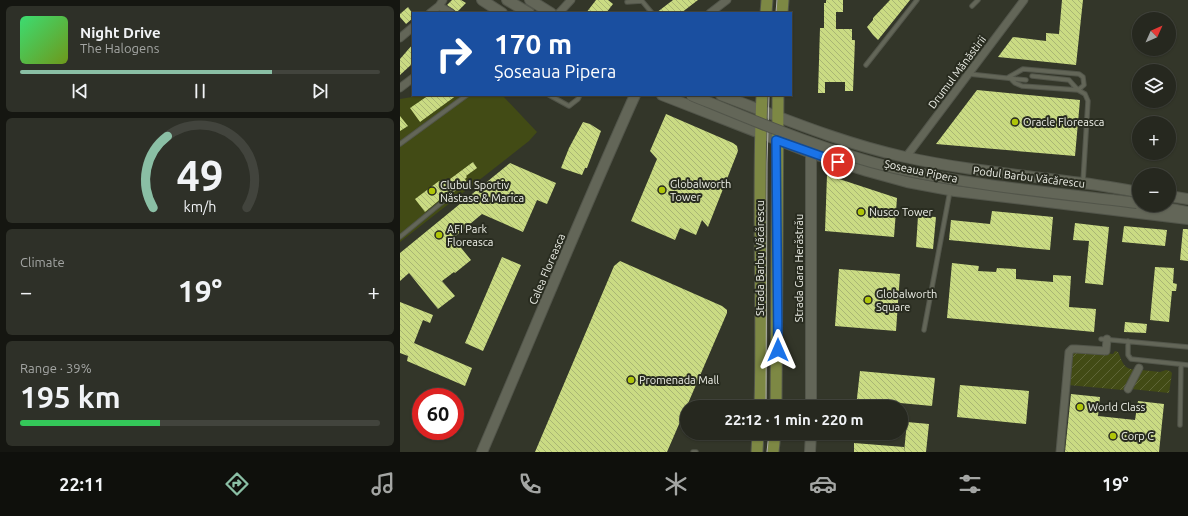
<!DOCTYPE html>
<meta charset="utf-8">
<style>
body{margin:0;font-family:Ubuntu,sans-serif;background:#2e3028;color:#f1f3f6;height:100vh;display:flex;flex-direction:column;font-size:15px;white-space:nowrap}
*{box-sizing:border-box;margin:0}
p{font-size:13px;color:#a4a6a4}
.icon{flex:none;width:22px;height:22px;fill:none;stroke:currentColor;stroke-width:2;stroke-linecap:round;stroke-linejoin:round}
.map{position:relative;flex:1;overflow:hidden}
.sheet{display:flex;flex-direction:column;gap:6px;padding:6px;background:#151611;width:400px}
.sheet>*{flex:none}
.guide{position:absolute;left:12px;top:12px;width:380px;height:84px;border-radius:0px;box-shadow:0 1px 3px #0004,0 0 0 1px #42443d;background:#1a4fa0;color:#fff;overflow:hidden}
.needle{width:26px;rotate:45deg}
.tools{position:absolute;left:732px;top:12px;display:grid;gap:8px}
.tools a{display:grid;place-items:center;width:44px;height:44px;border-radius:50%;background:#26281f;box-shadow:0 1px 3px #0004,0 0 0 1px #42443d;font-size:20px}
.speed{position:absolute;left:12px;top:388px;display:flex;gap:8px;font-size:20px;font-weight:700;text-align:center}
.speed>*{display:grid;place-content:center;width:52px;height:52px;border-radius:50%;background:#26281f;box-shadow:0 1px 3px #0004,0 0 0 1px #42443d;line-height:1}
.speed .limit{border:6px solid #d22;background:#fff;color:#111}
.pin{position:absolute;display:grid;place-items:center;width:34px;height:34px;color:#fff;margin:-17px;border:2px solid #fff;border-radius:50%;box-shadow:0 1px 4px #0007}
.me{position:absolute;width:44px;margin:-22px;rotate:0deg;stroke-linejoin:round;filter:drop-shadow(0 0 3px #0008)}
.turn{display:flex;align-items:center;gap:14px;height:84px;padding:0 16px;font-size:18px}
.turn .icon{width:52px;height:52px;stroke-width:2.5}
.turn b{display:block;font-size:28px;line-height:34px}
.big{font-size:30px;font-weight:700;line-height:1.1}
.sheet .tile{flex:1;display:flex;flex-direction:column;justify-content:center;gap:6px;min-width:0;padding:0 14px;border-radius:6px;background:#2e3028}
.sheet .dial{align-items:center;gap:0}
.dial svg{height:104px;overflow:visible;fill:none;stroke:#42443d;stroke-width:7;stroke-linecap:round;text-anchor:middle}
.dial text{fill:#f1f3f6;stroke:none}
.song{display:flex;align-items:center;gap:12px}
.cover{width:48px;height:48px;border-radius:6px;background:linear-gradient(135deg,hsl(140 70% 55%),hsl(80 70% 35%))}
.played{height:4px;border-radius:2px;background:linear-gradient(90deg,#8abfa5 70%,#42443d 70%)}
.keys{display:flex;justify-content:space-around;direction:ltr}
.heat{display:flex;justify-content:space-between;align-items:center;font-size:22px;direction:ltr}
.charge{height:6px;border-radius:3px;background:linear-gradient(90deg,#34c759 39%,#42443d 0)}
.trip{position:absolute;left:280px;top:400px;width:228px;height:40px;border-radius:20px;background:#26281f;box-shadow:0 1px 3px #0004,0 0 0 1px #42443d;font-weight:700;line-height:40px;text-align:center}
.tabs{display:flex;height:64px;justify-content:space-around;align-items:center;background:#0f100c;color:#a4a6a4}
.tabs .icon{width:28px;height:28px}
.tabs .selected{color:#8abfa5}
.tabs b{font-size:18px;color:#f1f3f6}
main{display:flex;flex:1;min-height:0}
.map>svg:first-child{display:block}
</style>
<main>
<section class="sheet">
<div class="tile">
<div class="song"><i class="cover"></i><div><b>Night Drive</b><p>The Halogens</p></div></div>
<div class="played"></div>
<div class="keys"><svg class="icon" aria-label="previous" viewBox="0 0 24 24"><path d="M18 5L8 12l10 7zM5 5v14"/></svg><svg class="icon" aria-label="pause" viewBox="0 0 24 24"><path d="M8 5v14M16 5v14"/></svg><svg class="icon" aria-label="next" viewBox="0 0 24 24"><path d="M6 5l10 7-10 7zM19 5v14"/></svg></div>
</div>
<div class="tile dial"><svg viewBox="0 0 100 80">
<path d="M14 69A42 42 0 1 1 86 69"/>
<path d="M14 69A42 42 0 0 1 25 14" stroke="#8abfa5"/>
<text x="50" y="56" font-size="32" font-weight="700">49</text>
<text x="50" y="72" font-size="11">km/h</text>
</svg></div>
<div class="tile"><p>Climate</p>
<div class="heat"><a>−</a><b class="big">19°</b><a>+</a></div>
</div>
<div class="tile"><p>Range · 39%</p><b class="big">195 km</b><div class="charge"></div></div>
</section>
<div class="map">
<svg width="788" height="452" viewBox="0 0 788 452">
<defs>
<pattern id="garden-furrows" width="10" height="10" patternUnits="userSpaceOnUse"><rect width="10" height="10" fill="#424b15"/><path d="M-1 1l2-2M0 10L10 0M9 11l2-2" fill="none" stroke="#5e6537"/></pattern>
<pattern id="building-back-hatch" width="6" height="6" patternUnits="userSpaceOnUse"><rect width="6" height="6" fill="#cadb83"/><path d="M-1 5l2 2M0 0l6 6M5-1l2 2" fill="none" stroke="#a9b674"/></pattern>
</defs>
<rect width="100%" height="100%" fill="#333629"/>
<!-- garden -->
<path fill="url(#garden-furrows)" d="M675 350 713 354 715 351 718 352C723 362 722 368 735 370L723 390 668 385 671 354Z
M742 370 760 372 766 370 770 371 772 373 769 393 731 389Z"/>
<!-- pitch -->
<path fill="#424b15" d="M24 95H102L137 132 129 141 0 242V99Z"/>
<!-- building -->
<path fill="url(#building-back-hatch)" d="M52 0H61L66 3 57 12 47 5Z
M196 0H208L213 4 206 13H186Z
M273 0H298L281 13H256Z
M426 0H443V12H436V29H452V40H455L453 91H445V82H425V93H418L420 28H424V3H426Z
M490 0H510L478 40 473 35 467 27 473 20V18Z
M662 0H683L676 65 598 57 613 37 646 41V33L659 34Z
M8 7 13 14V18L6 24 0 17V14Z
M13 44V63L0 75V59Z
M577 90 680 100 675 156 536 144Z
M29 95H57L20 122 10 108Z
M266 114 333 143 337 146 338 151 308 227 302 220 296 235 280 228 275 240 231 221 257 159 250 151Z
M0 116 8 126 0 131Z
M183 122 190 124 201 131 187 168H185L182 175 161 168 169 148Z
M73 162 77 168 66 176 67 177 65 179 67 182 47 197H43L25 212 15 199 39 181 42 185Z
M110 163 156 183 147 204 137 200 123 232 82 214 53 238 71 260 55 273 54 272 42 281 55 296 38 309 9 273 0 281V253Z
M427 175 497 198 494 237 425 231Z
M592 211 653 217 650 250 549 240 551 220 590 224Z
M518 216 536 217 533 249 516 247Z
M675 223 709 227 703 285 685 283 689 241 673 240Z
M724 226 767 230 765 246 722 242Z
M783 229H788V261L780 260Z
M102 257 121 265 83 351 65 343Z
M220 261 322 306 327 310V313L267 452H135L214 266Z
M552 263 579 266 578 271 596 272 597 268 616 269V279L653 282V275L671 276 669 307 696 309 694 332 547 318Z
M755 267 774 268 773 283 777 284 776 291H772L769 322 750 320Z
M439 269 500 274 496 331 435 326Z
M0 302 33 315 30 323 23 320 14 343 72 368 65 386 7 361 8 356 0 353Z
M725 322 747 324 746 333 724 332Z
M460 371 535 378 532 406 479 401 478 407H456Z
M560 385 629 391 626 424 557 417Z
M671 394 700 397 698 416 735 420 738 401 764 404 759 452H665Z
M507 422 529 424 526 452H504Z
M454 443 504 447V452H454Z"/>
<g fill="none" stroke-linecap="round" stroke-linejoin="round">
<defs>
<path id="lane" d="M227 2 242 1 252 13
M572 6 578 0
M466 65 517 0
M569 74 626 80
M609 77 615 83 622 86 678 90 685 94 688 101 683 182
M609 77 623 69 679 74 683 77 684 85 678 90 669 80 632 76
M149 95 169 106 178 99 180 95
M0 144 67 95
M0 237 45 200
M524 330 550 191
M701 339 788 347
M728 341V355L731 359 788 365
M780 425 781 365
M293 452H296"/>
<path id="street" d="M39 6 51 13
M30 13 39 6 43 0
M159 13 171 0
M310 13 327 0
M0 38 13 27
M0 88 13 78
M506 157 624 0
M728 389 739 368
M660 452 669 352 672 349H676L706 351 707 339"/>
<path id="secondary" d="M82 0 102 13
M107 0 129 13
M130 0 151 13
M262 95 411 153 467 171 507 182 555 191 788 219
M321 95C382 118 441 143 505 157 563 170 623 175 682 183 701 185 720 189 739 192
M411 153V407
M769 196 788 199
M750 205 788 212
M82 452C133 333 182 213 235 95
M410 452 411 433"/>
<path id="primary" d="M366 13 367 0
M382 13 383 0
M360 407C363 303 357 199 362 95
M376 407 378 95
M357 452 358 433
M373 452 375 433"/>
</defs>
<!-- lane casing -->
<use href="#lane" stroke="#52554a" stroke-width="5.5"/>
<!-- street casing -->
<use href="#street" stroke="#52554a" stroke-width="9"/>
<!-- secondary casing -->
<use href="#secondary" stroke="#52554a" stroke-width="12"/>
<!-- primary casing -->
<use href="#primary" stroke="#52554a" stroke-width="13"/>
<!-- lane -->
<use href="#lane" stroke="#636658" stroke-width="3.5"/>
<!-- street -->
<use href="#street" stroke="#636658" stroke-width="7"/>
<!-- secondary -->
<use href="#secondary" stroke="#636658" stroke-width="10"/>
<!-- primary -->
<use href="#primary" stroke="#7d8844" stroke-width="11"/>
<!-- tram -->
<path stroke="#b2b4ab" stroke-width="1" d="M376 13 377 0
M366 407 367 163 369 95
M367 452 369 433"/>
<defs>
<path id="secondary-bridge" d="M291 95C357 122 424 151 494 168 574 186 656 193 737 203"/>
</defs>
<!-- secondary-bridge casing -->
<use href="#secondary-bridge" stroke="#52554a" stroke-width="12" stroke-linecap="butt"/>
<!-- secondary-bridge -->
<use href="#secondary-bridge" stroke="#636658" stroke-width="10"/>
</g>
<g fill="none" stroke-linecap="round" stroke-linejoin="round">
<defs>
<path id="route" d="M378 350 376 140 438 162"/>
</defs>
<!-- route casing -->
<use href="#route" stroke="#114b97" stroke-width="10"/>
<!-- route -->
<use href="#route" stroke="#1a73e8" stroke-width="7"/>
</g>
<!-- markers -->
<g fill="#afc508" stroke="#292c20" stroke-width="1.5">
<circle cx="615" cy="122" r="4"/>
<circle cx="262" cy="190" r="4"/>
<circle cx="32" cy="191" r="4"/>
<circle cx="461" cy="212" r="4"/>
<circle cx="39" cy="235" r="4"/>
<circle cx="468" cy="300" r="4"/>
<circle cx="231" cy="380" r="4"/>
<circle cx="680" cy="407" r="4"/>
<circle cx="713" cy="436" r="4"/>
</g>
<g text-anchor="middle" stroke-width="4" stroke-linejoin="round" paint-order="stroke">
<!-- street labels -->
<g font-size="11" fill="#eef0e8" stroke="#292c20">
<text transform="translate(557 72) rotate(-53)" y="4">Drumul Mănăstirii</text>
<text transform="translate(521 171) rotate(12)" y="4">Șoseaua Pipera</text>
<text transform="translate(629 177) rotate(7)" y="4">Podul Barbu Văcărescu</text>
<text transform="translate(360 258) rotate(-90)" y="4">Strada Barbu Văcărescu</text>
<text transform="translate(399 268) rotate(-90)" y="4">Strada Gara Herăstrău</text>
<text transform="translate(147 269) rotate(-67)" y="4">Calea Floreasca</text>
</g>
<!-- poi labels -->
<g font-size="11" fill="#eef0e8" stroke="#292c20" text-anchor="start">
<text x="623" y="126">Oracle Floreasca</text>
<text x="270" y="188">Globalworth<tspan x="270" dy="13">Tower</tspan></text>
<text x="40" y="189">Clubul Sportiv<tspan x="40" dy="13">Năstase &amp; Marica</tspan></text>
<text x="469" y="216">Nusco Tower</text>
<text x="47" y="233">AFI Park<tspan x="47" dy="13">Floreasca</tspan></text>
<text x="476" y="298">Globalworth<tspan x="476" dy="13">Square</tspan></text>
<text x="239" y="384">Promenada Mall</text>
<text x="688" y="411">World Class</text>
<text x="721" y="440">Corp C</text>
</g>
</g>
</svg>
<div class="tools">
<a><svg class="needle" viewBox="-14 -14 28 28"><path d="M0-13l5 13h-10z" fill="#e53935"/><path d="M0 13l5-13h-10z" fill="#a4a6a4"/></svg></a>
<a><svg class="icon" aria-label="layers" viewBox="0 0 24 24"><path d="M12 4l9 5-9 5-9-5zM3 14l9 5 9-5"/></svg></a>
<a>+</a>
<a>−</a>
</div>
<div class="speed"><div class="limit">60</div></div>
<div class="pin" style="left:438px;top:162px;background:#d93025"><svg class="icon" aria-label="arrive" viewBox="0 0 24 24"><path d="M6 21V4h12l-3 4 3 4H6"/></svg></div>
<svg class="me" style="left:378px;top:350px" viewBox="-20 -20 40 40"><path d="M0-17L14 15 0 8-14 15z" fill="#1a73e8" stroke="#fff" stroke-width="4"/></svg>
<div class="trip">22:12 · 1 min · 220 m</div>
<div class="guide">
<div class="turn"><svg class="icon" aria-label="right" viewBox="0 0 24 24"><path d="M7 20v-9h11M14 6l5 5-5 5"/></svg><div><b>170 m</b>Șoseaua Pipera</div></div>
</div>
</div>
</main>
<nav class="tabs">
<b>22:11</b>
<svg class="icon selected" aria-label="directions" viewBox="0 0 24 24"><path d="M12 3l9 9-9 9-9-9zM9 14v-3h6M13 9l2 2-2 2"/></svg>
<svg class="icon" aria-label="music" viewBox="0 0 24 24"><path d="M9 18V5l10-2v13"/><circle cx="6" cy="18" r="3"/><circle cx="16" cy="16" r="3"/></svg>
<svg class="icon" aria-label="phone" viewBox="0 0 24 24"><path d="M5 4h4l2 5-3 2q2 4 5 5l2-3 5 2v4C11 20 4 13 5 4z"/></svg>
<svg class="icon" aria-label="climate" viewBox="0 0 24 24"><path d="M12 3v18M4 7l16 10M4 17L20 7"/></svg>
<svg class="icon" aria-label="car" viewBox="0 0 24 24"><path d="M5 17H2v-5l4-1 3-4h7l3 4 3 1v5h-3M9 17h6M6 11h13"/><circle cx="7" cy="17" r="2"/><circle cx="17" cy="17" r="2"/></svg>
<svg class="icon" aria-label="filters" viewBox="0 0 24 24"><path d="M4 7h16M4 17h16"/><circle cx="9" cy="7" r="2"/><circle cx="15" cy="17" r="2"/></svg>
<b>19°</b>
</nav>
